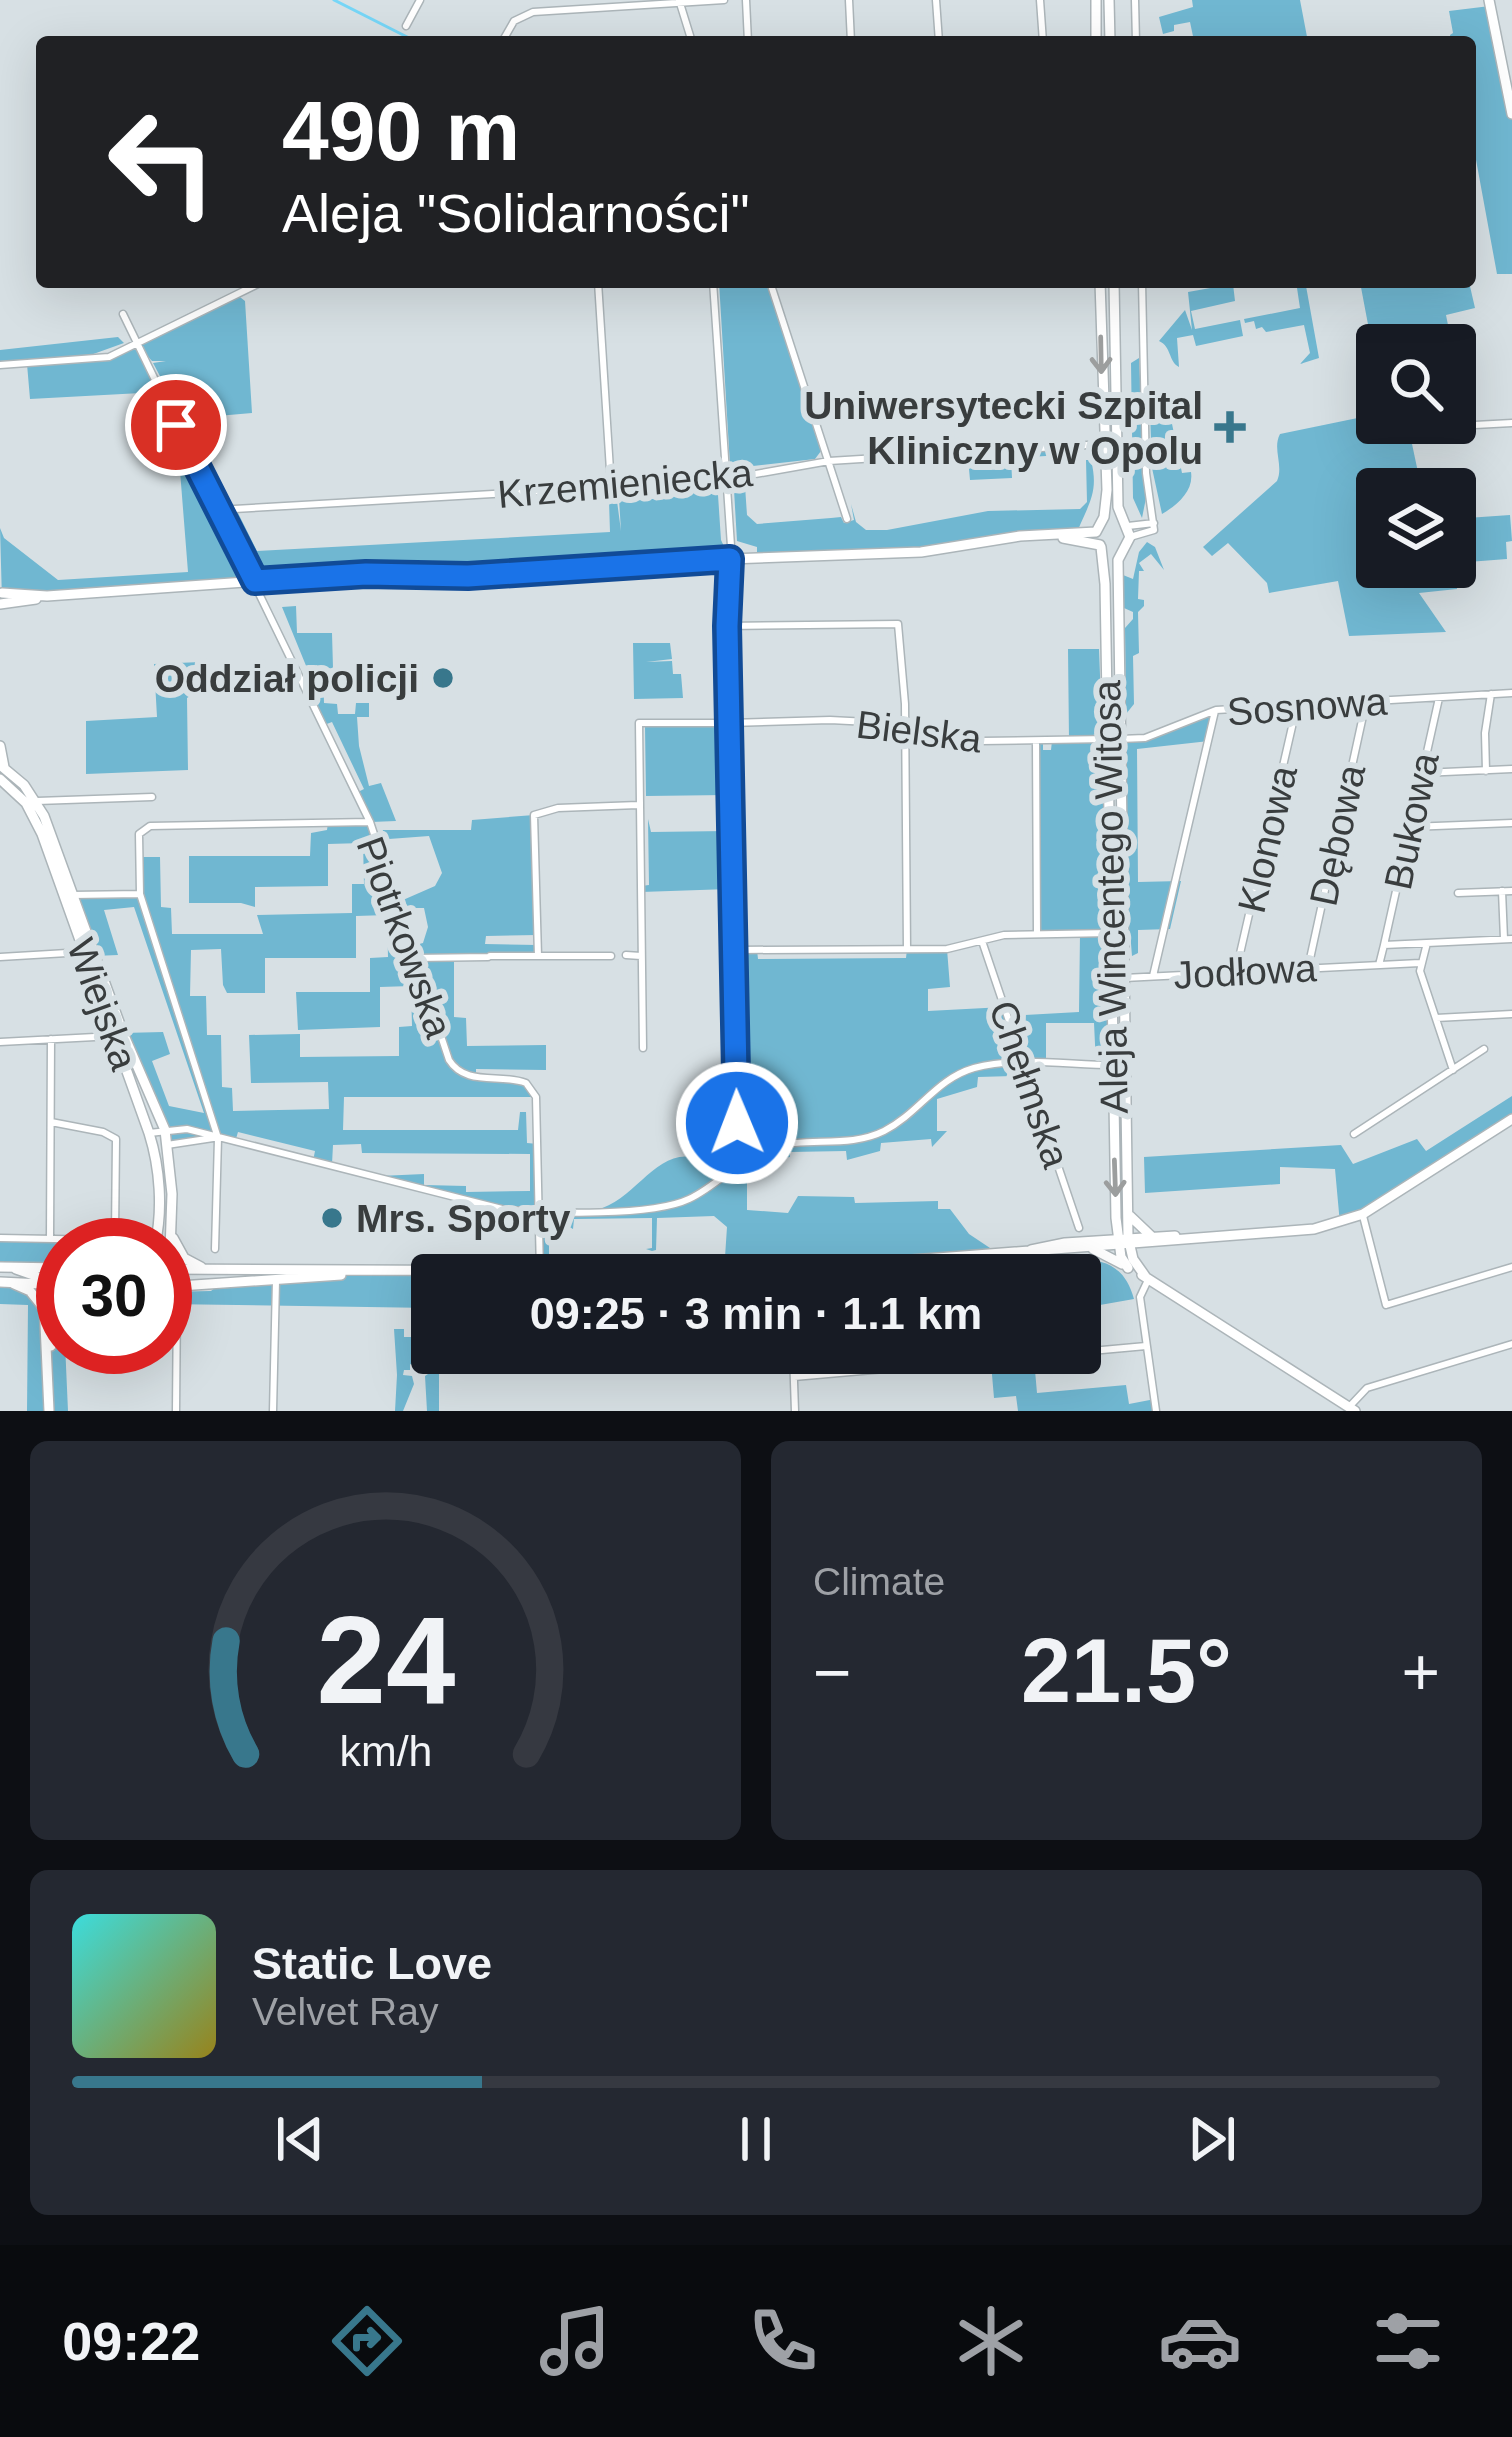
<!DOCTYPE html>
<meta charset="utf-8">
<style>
body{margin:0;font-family:Helvetica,sans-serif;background:#242831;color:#f1f3f6;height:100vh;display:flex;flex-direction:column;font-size:45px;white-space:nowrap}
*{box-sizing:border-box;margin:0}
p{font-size:39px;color:#9ea1a6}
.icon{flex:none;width:66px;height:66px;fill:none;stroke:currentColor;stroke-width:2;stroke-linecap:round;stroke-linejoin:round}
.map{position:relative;height:1411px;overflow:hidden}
.details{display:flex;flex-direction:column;gap:30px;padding:30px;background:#0d0f14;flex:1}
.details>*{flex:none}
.top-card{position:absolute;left:36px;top:36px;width:1440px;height:252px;border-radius:12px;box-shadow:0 12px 48px #0002;background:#202124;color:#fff;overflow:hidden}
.fabs{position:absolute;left:1356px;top:324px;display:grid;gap:24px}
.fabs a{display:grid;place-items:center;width:120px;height:120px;border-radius:12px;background:#171b24;box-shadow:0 12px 48px #0002;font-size:60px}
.speed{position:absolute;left:36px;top:1218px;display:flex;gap:24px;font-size:60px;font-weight:700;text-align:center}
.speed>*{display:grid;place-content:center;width:156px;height:156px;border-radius:50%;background:#171b24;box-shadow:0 12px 48px #0002;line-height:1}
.speed .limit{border:18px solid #d22;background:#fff;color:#111}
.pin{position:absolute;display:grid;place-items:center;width:102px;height:102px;color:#fff;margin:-51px;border:6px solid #fff;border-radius:50%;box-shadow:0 3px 12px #0007}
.me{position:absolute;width:132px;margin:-66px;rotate:359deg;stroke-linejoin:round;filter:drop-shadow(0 0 9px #0008)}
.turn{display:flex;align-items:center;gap:42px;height:252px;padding:0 48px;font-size:54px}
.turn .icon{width:156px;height:156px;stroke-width:2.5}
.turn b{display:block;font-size:84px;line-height:102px}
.big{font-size:90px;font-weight:600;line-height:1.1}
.details .card{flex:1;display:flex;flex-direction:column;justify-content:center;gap:18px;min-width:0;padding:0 42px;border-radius:18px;background:#242831}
.details .dial{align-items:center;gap:0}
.dial svg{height:312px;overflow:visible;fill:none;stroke:#363941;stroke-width:7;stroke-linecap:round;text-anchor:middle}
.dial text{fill:#f1f3f6;stroke:none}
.song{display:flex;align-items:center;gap:36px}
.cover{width:144px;height:144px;border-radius:18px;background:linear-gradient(135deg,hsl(180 70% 55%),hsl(50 70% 35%))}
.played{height:12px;border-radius:6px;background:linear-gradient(90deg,#38778c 30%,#363941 30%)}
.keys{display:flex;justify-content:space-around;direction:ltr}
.heat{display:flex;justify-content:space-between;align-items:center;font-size:66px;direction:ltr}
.details .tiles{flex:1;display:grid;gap:30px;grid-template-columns:1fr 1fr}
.card:last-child{grid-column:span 2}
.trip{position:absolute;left:411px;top:1254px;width:690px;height:120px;border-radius:12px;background:#171b24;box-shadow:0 12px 48px #0002;font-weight:600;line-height:120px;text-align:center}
.tabs{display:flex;height:192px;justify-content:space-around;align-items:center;background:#090b0e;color:#9ea1a6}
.tabs .icon{width:84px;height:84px}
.tabs .on{color:#38778c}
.tabs b{font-size:54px;color:#f1f3f6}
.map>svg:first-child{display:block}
</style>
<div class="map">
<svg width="1512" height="1411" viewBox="0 0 1512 1411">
<rect width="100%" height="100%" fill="#d7e0e4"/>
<!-- green -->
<path fill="#70b7d1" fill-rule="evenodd" d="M1192 0H1300L1308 42 1194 41 1190 22 1174 25V31L1163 34 1159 17 1193 7Z
M1490 6 1512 114V274H1497L1470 127V42H1451L1450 35 1453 33 1449 11Z
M719 282H766L821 451 815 459 753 466 741 472 730 465Z
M1360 282H1469L1475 308 1446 315 1452 345H1377V372Z
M1233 284 1235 301 1191 311 1195 329 1240 320 1243 336 1196 346 1193 335 1177 338 1179 367C1168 361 1172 347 1159 341L1185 310 1192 330 1188 292Z
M1306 286 1319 358 1300 364 1310 353 1304 325 1266 332 1262 327 1256 329 1254 321 1245 323 1244 319 1300 308 1297 288Z
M236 294 245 301 252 413 183 419 153 363 166 361H152L142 350 221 512 236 509 257 551 610 532 609 501 613 498 617 501 621 531 619 499 624 493 711 490 718 495 721 540 730 559 468 576 255 581 2 600 0 528 4 538 58 580 188 572 179 458 141 393 30 399 27 364 107 357Z
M118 337 124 343 85 357 0 361V350Z
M1139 358 1146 498 1142 518 1133 498 1131 363Z
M1158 408 1170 414 1182 473 1191 472C1194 491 1177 505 1162 514L1152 468 1150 412Z
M1377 414V423H1414L1408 425 1419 477 1464 475 1467 518 1510 515 1512 541 1506 542 1507 559 1455 563V489H1377V567H1455L1457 589 1419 593 1446 632 1349 636 1338 581 1269 593 1267 583 1228 543 1212 556 1203 547 1277 481C1284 465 1272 449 1280 434Z
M1061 450 1063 455 1011 458 1012 478 970 480 968 458Z
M1086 460H1091C1099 492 1089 503 1078 530L1013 532 921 548 757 553V547L737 541 734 490 744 482 751 484 745 486 747 515 757 524 831 518 841 517 844 523 854 520 851 504 856 522 866 530H887L988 511 1080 509 1087 502Z
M1147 542 1155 547 1164 570 1151 554 1139 563 1144 571H1139L1138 599 1144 600V606L1138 612 1139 653 1133 656 1134 704 1126 714 1125 628 1133 619V612L1124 608 1123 575 1133 579 1139 552Z
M296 606 297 633H332L333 668 323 669 324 703 337 704 338 714H355L356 703H369V717H357L359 746 369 786 381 783 396 821 371 822 411 946 423 943 428 927 424 908H404L403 900 435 886 442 873 429 836 389 839 391 847H385L381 836 383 830H471L472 820 534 815 537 935 486 936 485 944 537 945 538 956 454 957V1017L466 1018 467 1046 546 1045V1070L476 1069V1076L526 1083 536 1097H344L343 1130H518L520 1112H526L527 1143 538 1144 540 1212C557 1211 579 1214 596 1210 644 1199 665 1121 725 1176L738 1163 737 1130 745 1129 744 1054 736 1053V1025L744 1024V971L736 970V950H757L758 959 906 958 907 949H947L950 987 928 989V1011L1004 1007 1008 1016 1079 1012 1080 934H1037L1036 742 1043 741V750H1051L1052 741 1069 740 1068 649H1099L1102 728 1097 734 1080 738 1108 739 1113 1065H1096L1094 1023H1046V1065H1025L1031 1084 1014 1085 1013 1076 978 1077 977 1087 937 1099V1131H947L932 1147 931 1139 881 1143 880 1151 847 1160 846 1151 790 1152V1157L764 1161 747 1178V1210L788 1213 798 1196 854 1197 855 1203 938 1201V1209H950L969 1234 999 1254 984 1257 994 1262 995 1275H929L938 1260 911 1265 920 1275H900L899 1262 788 1271V1275H432V1308L165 1304V1292L211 1291 218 1285 352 1273 540 1272 539 1213 506 1210 380 1176 424 1174V1185L466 1186V1192L530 1191V1154L362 1153 361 1144 333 1145 332 1164 313 1161 315 1151 238 1132 235 1142 217 1137 168 1145 123 1033 163 1032 170 1054 152 1061 169 1106 204 1113 134 907 104 910 118 955 94 956 72 895 140 894 139 857H160L161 907 171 908 172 934H263L257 915 352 913V884H364L363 843 328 844V886L255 887V907L241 903H189V856H310L311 833 327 830 328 823 369 821 356 793 364 789 332 722 324 725 301 678 309 673 282 607ZM387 915 388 957 370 958V992H296L298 1030 380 1027V987L411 986 412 1026 399 1027V1056L300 1057V1034L249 1035 251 1083 328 1082 329 1109 233 1111 232 1088 222 1087 221 1035H207L206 996H190L191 950 221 949 223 985 227 993H265V958H356V916ZM714 1216 727 1227 725 1257H664L659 1261 666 1271 634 1272 644 1263 639 1258H609L606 1264 612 1271H589L594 1260 589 1255 549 1254V1240L564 1224 573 1229 574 1219 652 1218V1248L646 1249 652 1251 656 1250 657 1218Z
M633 643H670L672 659 646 662 672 661 673 674H681L683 698 634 699Z
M201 662 202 675 192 676 193 694 187 698 188 770 86 774V721L157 717 154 664Z
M1216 710 1209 741 1137 749 1138 882 1181 881 1170 929 1138 930V953L1132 956 1130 931 1124 930 1121 739 1145 738Z
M730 725 732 779 726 795 646 796 645 726Z
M648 819 651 832 727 831 729 889 641 892V886L649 885Z
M1512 1096V1119L1340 1224 1335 1169 1280 1167V1184L1145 1193 1144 1157 1341 1145 1353 1164 1417 1139 1426 1151Z
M0 1238 156 1240 155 1245H63V1268L0 1267Z
M1011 1259C1061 1269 1117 1237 1134 1299L1100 1305 1079 1273 1003 1275Z
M0 1282 21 1286 41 1304 50 1367 58 1310 63 1298 68 1411H27L28 1305 0 1304Z
M394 1329H404V1337H413V1330L422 1337H431L432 1330V1353H439V1411H427L425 1376 431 1372 410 1364V1370H404L403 1375 412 1376 414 1384 403 1411H395L397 1375Z
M1034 1359 1037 1393 1126 1385 1129 1404 1155 1399 1156 1411H1018L1016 1396 994 1398 991 1363Z"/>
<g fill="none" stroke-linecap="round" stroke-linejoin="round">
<!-- stream -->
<path stroke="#76d6f7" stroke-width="3" d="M334 0 417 42"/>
<defs>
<path id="minor" d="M679 0 692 42
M746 0 748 42
M849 0 851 42
M936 0 939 42
M1040 0 1043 42
M1135 0 1136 42
M406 26 420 0
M502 42 514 21 533 12 724 0
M598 282 611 486
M770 282 847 519
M123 314 370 822 449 1060C466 1087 500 1073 526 1083L536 1097 540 1272
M0 365 109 357 262 282
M1456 426 1512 423
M217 510 716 481 829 461 1104 444
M1128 526 1154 523
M1130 537 1154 530 1146 473 1142 282
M727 626 898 624 905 704 907 949
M1120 739 1145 738 1216 710 1512 693
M1036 742 1037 934
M1486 771 1485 733 1491 694
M1422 773 1512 769
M37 801 152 797
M1410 827 1512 823
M1502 891 1504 939
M1458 893 1512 891
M72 895 140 894
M982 941 1079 1228
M1427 943 1420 971 1453 1070
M1384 945 1439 698
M736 950 947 949 1004 935 1110 933
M626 955 641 956
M490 956H611
M538 956 534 815 558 808 638 805
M0 957 84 952
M415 958 488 957
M1379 965 1384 945 1512 939
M1308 968 1366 702
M1236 971 1297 705
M1153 976 1215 711
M1124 978 1420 963
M1436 1018 1512 1014
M0 1042 114 1036
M643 1048 639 723H730L727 626 731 546 713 282
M149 1133 187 1129 506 1210C550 1213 651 1217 689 1199 721 1184 741 1155 775 1146 811 1137 850 1148 884 1131 919 1113 936 1079 974 1068 1016 1056 1069 1065 1113 1065
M1354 1134 1484 1049
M167 1145 213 1138
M738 1163 730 723 830 720 869 722 981 741 1107 739
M1363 1216 1386 1305 1512 1267
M0 1238 108 1240 115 1235 116 1139 103 1132 51 1122
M50 1239 51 1039
M215 1249 218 1138 140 894 139 834 150 826 370 822
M1148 1280 1140 1297 1156 1411
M1080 1352 1146 1346
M793 1353 795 1411
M794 1377 1067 1353
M1350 1406 1367 1388 1512 1344
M176 1411 177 1296
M273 1411 276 1281"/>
<path id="tertiary" d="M1096 0V42
M1109 0 1110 42
M1489 0 1512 114
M1114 282 1118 507 1130 537 1118 560 1128 1237 1133 1259 1145 1276
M1096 532 1104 517 1107 490 1100 282
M1063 538 1100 545
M1101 547 1105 584 1116 1218 1121 1257 1128 1268
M2 593 47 596 345 575 468 576 730 559 921 552 1020 536 1096 532
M0 604 36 599
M0 746 4 767
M0 765 24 785 44 816 123 1033 165 1130 172 1194 170 1251 165 1270
M0 779 26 803 42 834 149 1133C160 1168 163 1209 155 1245
M1130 1216 1151 1236
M173 1238 184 1258 201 1267
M1093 1249 1122 1264
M16 1269 36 1276 47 1288
M1142 1275 1355 1411
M14 1284 30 1291 42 1306
M51 1346 56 1303 63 1293
M49 1411 44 1302 50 1288 63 1276"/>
<path id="secondary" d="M1031 1250 1065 1243 1175 1236
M0 1267 63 1268
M165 1269 757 1272 1314 1229 1363 1214 1512 1119
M0 1282 63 1285
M165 1287 341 1275"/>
</defs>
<!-- minor casing -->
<use href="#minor" stroke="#acb5b9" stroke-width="9"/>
<!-- tertiary casing -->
<use href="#tertiary" stroke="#acb5b9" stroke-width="12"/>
<!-- secondary casing -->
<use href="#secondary" stroke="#acb5b9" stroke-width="12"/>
<!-- minor -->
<use href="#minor" stroke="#fff" stroke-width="6"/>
<!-- tertiary -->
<use href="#tertiary" stroke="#fff" stroke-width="9"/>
<!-- secondary -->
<use href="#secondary" stroke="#fff" stroke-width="9"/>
</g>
<!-- one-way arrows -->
<defs><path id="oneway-shaft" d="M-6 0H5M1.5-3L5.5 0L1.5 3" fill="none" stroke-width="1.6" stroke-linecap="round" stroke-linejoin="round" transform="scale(3)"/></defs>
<g stroke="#9c9e9e">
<use href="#oneway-shaft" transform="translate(1101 355) rotate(89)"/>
<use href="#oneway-shaft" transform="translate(1115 1178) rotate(88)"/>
</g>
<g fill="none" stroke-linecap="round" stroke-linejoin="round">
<defs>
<path id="route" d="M176 425 255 581 366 574 468 576 730 559 727 626 737 1123"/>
</defs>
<!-- route casing -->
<use href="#route" stroke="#114b97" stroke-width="30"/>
<!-- route -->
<use href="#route" stroke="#1a73e8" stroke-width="21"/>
</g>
<!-- markers -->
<g fill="#38778c" stroke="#d7e0e4" stroke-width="4.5">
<path d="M1224 409h12v12h12v12h-12v12h-12v-12h-12v-12h12z"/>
<circle cx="443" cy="678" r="12"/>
<circle cx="332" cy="1218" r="12"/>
</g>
<g text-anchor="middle" stroke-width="12" stroke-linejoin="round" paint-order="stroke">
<!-- poi labels -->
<g font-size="39" font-weight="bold" fill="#393d3e" stroke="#d7e0e4" text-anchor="end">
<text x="1203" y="419">Uniwersytecki Szpital<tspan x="1203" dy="45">Kliniczny w Opolu</tspan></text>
<text x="419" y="692">Oddział policji</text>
<text x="356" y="1232" text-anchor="start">Mrs. Sporty</text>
</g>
<!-- street labels -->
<g font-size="39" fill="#393d3e" stroke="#d7e0e4">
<text transform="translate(625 483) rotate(-5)" y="14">Krzemieniecka</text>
<text transform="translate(1307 706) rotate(-4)" y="14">Sosnowa</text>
<text transform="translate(919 731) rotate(7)" y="14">Bielska</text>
<text transform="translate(1411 821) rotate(-78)" y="14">Bukowa</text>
<text transform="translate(1337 835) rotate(-78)" y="14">Dębowa</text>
<text transform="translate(1267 839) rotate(-77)" y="14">Klonowa</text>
<text transform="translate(1110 897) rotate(-91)" y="14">Aleja Wincentego Witosa</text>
<text transform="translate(405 937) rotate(70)" y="14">Piotrkowska</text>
<text transform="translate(1245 971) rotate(-3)" y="14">Jodłowa</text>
<text transform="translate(103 1004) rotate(70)" y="14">Wiejska</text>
<text transform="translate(1030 1084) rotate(71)" y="14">Chełmska</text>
</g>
</g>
</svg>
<div class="fabs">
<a><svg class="icon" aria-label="search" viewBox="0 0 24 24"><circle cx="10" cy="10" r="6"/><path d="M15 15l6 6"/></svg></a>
<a><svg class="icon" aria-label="layers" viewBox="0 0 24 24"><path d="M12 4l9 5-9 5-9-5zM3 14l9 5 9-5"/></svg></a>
</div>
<div class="speed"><div class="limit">30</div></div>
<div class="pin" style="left:176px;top:425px;background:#d93025"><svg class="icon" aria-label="arrive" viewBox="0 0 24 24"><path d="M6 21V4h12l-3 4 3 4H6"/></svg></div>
<svg class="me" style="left:737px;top:1123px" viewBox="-20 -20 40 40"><circle r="17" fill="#1a73e8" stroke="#fff" stroke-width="3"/><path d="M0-11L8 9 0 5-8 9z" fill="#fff"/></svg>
<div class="trip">09:25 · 3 min · 1.1 km</div>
<div class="top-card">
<div class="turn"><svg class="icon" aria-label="left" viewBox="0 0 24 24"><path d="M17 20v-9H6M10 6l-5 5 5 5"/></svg><div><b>490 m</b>Aleja &quot;Solidarności&quot;</div></div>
</div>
</div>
<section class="details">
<div class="tiles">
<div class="card dial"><svg viewBox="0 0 100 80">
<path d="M14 69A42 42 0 1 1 86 69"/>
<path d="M14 69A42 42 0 0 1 9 40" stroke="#38778c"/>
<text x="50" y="56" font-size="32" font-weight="700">24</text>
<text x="50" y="72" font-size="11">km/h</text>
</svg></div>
<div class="card"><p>Climate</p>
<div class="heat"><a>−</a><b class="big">21.5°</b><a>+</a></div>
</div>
<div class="card">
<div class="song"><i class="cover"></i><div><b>Static Love</b><p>Velvet Ray</p></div></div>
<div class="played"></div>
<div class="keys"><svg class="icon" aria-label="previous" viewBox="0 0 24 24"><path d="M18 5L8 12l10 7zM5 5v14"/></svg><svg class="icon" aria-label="pause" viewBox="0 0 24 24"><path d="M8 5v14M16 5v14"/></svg><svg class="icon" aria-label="next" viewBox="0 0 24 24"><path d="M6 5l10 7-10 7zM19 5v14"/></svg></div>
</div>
</div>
</section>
<nav class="tabs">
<b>09:22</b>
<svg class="icon on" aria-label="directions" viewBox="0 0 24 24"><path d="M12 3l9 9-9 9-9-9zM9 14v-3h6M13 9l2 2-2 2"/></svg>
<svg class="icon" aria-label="music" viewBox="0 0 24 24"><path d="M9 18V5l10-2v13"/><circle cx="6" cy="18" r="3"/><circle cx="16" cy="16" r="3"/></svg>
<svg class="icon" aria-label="phone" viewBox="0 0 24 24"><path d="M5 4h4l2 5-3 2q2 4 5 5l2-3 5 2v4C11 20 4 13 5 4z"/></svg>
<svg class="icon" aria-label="climate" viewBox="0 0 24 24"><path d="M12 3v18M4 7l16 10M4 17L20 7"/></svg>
<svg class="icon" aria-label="car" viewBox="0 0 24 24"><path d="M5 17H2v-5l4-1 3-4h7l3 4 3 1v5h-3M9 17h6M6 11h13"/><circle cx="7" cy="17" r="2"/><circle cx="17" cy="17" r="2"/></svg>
<svg class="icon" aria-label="filters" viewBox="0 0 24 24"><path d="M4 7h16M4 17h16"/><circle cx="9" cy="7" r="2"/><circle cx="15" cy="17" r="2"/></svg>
</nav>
